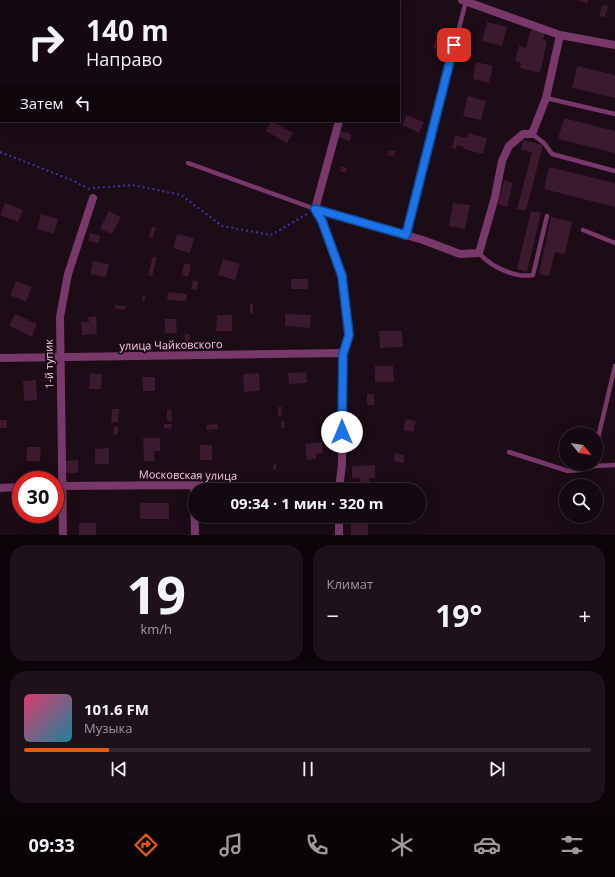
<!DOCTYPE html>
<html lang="ru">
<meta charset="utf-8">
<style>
body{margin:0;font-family:"Open Sans",sans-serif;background:#1d1219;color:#f1f3f6;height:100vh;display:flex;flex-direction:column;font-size:15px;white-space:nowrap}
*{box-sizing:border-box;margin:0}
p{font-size:13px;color:#9d9a9f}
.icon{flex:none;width:22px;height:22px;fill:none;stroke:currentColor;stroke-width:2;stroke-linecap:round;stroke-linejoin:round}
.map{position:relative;height:535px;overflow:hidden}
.side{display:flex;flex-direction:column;gap:10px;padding:10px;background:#0b0509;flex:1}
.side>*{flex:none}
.top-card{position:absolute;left:0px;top:0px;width:400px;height:122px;box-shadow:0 4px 16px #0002,0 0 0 1px #332a30;background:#140910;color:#f1f3f6;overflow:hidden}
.needle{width:26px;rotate:120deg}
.fabs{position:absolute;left:559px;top:427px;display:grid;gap:8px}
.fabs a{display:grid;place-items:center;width:44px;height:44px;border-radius:50%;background:#140910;box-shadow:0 4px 16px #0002,0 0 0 1px #332a30;font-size:20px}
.speed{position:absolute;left:12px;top:471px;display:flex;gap:8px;font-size:20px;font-weight:700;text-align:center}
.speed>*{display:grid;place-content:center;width:52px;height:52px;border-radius:50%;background:#140910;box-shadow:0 4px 16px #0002,0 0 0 1px #332a30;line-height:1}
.speed .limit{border:6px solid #d22;background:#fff;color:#111}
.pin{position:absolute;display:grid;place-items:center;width:34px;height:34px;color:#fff;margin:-17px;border-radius:8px;box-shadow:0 2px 6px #0006}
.me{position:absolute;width:44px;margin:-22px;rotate:0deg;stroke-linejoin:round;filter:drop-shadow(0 0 3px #0008)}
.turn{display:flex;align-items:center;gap:14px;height:84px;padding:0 20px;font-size:18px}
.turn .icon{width:52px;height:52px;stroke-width:2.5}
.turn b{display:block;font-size:28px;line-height:34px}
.then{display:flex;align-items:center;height:38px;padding:0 20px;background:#0003;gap:8px;font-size:15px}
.big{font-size:30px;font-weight:700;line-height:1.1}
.side .card{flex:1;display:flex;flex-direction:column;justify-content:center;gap:6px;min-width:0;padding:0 14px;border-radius:16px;background:#1d1219}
.side .dial{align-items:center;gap:0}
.dial b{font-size:52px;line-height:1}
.song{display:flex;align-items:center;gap:12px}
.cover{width:48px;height:48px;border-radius:6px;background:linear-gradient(135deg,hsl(340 70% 55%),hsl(190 70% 35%))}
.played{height:4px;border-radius:2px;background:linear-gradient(90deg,#ea580c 15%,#332a30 15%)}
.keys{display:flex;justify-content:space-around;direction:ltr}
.heat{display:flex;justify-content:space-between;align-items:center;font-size:22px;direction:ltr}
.side .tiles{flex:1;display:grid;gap:10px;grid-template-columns:1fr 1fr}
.card:last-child{grid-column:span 2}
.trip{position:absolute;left:188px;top:483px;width:238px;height:40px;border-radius:20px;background:#140910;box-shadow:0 4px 16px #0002,0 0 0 1px #332a30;font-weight:700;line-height:40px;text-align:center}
.dock{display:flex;height:64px;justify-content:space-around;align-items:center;background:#080406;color:#9d9a9f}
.dock .icon{width:28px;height:28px}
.dock .active{color:#ea580c}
.dock b{font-size:18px;color:#f1f3f6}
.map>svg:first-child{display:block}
</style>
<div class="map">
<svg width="615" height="535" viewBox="0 0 615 535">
<rect width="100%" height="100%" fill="#1b0c15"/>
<!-- green -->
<path fill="#120f24" d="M0 0H159L1 1V83Z
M174 0H344L174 1Z"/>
<!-- building -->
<path fill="#3b192e" d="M578 0H589L587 4Z
M602 5 608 6 605 17 599 16Z
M487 22 507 27 502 46 482 41Z
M531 29 545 32 543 40 547 41 540 73 520 68 521 63 515 61 519 46 526 48Z
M436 39 439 40 437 49 433 48Z
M476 62 493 66 489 83 473 79Z
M577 66 615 75V98L572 88Z
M468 96 486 101 481 120 463 116Z
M407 115 424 122 419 133 402 125Z
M564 118 615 131V153L558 139Z
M271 121 293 133 287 143 266 131Z
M334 129 351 134 350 141 332 135Z
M468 133 487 138 483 154 464 149V147L457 145 456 149 452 148 455 135 467 138Z
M523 140 543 145 526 211 517 209 532 152 521 150Z
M389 150 395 151 394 156 388 155Z
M341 166 347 168 346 173 340 171Z
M549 167 615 183V207L544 189Z
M504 180 513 183 507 207 498 204Z
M5 203 23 210 18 222 0 215Z
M453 203 470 205 465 229 449 226Z
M109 211 121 217 112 234 100 229Z
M531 211 541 213 527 272 517 269Z
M41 214 58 219 54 234 37 229Z
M551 217 572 222 565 254 555 252 549 276 539 274Z
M152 227 156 228 153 238 149 237Z
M90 233 100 236 99 243 88 241Z
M177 234 194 238 190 253 173 248Z
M153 256 157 258 152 276 148 275Z
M223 259 240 264 235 280 218 275Z
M93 261 109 264 106 277 90 274Z
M184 263 191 265 188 277 182 275Z
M291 279H308V289H291Z
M193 280 198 282 197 290 191 289Z
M16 281 32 287 26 302 10 295Z
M168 292 187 294 186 301 167 300Z
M142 296H145V301H142Z
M250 304H253V314H250Z
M115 305 126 306 125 310 115 309Z
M15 314 37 324 32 337 9 326Z
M285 314 311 315 310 328 285 326Z
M217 315H232V331H216Z
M96 316 97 334 82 335 81 322H89L88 317Z
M165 319H176L177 333H165Z
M379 331H402L403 347 380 348Z
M185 334H190L189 343H185Z
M375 366H393L394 382H375Z
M306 372 307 383 289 384 288 373Z
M90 373 102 374 101 389H89Z
M259 373 260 391 244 392 243 374Z
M142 377H155V391H143Z
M36 380 37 400 24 401 23 381Z
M367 394H374V405H367Z
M278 407H282L281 416 278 415Z
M112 409H119L118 422H111Z
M167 410H171L172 421H167Z
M406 419 416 421 413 432 403 430Z
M0 420H7V428H0Z
M281 421H284L285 428H281Z
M164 424H172L171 429 164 428Z
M218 424V429L207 430 206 425Z
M114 426 119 427 117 435 113 434Z
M143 438H160V451H154L155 461H144Z
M322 442 323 453 316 454V459L307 460 305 444Z
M200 445H212V460H200Z
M27 447H41L40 461H26Z
M109 448V464H95V449Z
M395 453 404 455V463L394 461Z
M78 460V473H66V461Z
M276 464V470H273V465Z
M375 465V478H369V483H360V478H352V466Z
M140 503H169V519H140Z
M28 514H40V515L29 516Z
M222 516H235V524L222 523Z
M249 516H253V521H248Z
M294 516H309V518L294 519Z
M351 516H368V535H351Z
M34 517H44V522L34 523Z
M79 523H96V535H79Z"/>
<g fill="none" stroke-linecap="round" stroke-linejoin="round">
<!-- path -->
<path stroke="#4032a7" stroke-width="2" stroke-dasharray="2 3" stroke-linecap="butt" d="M0 152 74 181 91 190
M93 188 133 185 181 195 222 226 271 235 307 214"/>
<!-- service -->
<path stroke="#78396a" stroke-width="4.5" d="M546 98 615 114
M532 134 544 143 552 154 615 171
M188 163 315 209 322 221 342 276 349 335 343 353
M583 230 615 243
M406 235 466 1
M479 253C491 267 515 278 533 275L547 216
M509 452 568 471 580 470 595 466 615 465
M596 459 598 438 615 366"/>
<!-- minor -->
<path stroke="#78396a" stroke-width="8" d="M462 0 560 35 615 45
M371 1V0
M339 121 315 209 423 240 460 254 479 253 495 197 502 161 509 146 523 134H532L546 98 560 35
M0 358 343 353 342 464 339 490
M194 485 195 535
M55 486 194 485 320 490
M0 488 21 487
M339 516V535
M63 535 60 317 68 274 93 198"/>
</g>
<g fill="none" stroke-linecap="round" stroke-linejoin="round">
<defs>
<path id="route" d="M342 432 343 354 349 335 342 276 322 221 315 209 406 235 454 45"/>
</defs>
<!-- route casing -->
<use href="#route" stroke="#114b97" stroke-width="10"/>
<!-- route -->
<use href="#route" stroke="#1a73e8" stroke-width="7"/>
</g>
<g text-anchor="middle" stroke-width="4" stroke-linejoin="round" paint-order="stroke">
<!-- street labels -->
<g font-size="11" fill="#fdc8ed" stroke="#1b0c15">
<text transform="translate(171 345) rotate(-1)" y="4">улица Чайковского</text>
<text transform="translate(49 364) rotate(-91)" y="4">1-й тупик</text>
<text transform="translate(188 475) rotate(1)" y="4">Московская улица</text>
</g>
</g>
</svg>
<div class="fabs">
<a><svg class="needle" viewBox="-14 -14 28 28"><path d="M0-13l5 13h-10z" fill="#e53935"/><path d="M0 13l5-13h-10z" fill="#9d9a9f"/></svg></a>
<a><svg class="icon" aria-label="search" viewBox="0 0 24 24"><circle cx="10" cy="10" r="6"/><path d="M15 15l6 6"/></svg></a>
</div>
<div class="speed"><div class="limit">30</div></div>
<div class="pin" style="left:454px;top:45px;background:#d93025"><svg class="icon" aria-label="arrive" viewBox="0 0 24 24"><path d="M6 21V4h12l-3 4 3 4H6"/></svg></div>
<svg class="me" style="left:342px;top:432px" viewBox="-20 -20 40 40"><circle r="19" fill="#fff"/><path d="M0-13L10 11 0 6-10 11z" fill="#1a73e8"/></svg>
<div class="trip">09:34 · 1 мин · 320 m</div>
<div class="top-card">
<div class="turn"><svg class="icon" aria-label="right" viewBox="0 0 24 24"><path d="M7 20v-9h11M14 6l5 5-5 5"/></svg><div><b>140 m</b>Направо</div></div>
<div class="then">Затем<svg class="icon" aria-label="left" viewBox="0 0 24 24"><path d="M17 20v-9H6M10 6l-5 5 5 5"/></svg></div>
</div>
</div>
<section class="side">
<div class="tiles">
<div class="card dial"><b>19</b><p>km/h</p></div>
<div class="card"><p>Климат</p>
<div class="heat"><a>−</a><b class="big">19°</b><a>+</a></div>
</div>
<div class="card">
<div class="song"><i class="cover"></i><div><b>101.6 FM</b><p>Музыка</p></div></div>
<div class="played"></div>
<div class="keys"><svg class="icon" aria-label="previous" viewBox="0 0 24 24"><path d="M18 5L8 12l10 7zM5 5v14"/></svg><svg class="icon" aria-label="pause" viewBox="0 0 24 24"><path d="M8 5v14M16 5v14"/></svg><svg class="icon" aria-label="next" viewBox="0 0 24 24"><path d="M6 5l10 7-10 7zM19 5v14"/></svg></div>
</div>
</div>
</section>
<nav class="dock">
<b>09:33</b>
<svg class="icon active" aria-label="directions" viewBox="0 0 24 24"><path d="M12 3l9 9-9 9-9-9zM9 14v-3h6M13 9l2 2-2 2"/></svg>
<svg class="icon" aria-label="music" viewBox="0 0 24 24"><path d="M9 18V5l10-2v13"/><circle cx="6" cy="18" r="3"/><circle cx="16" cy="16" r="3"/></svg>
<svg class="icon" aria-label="phone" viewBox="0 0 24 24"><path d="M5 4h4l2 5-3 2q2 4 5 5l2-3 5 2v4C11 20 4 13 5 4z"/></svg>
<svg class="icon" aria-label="climate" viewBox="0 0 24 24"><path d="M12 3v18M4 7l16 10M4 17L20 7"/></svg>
<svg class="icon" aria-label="car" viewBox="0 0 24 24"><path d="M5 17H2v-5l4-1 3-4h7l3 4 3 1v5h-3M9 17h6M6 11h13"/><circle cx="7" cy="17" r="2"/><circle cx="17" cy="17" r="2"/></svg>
<svg class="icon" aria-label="filters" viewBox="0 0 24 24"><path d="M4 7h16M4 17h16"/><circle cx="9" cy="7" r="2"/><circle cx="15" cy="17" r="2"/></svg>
</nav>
